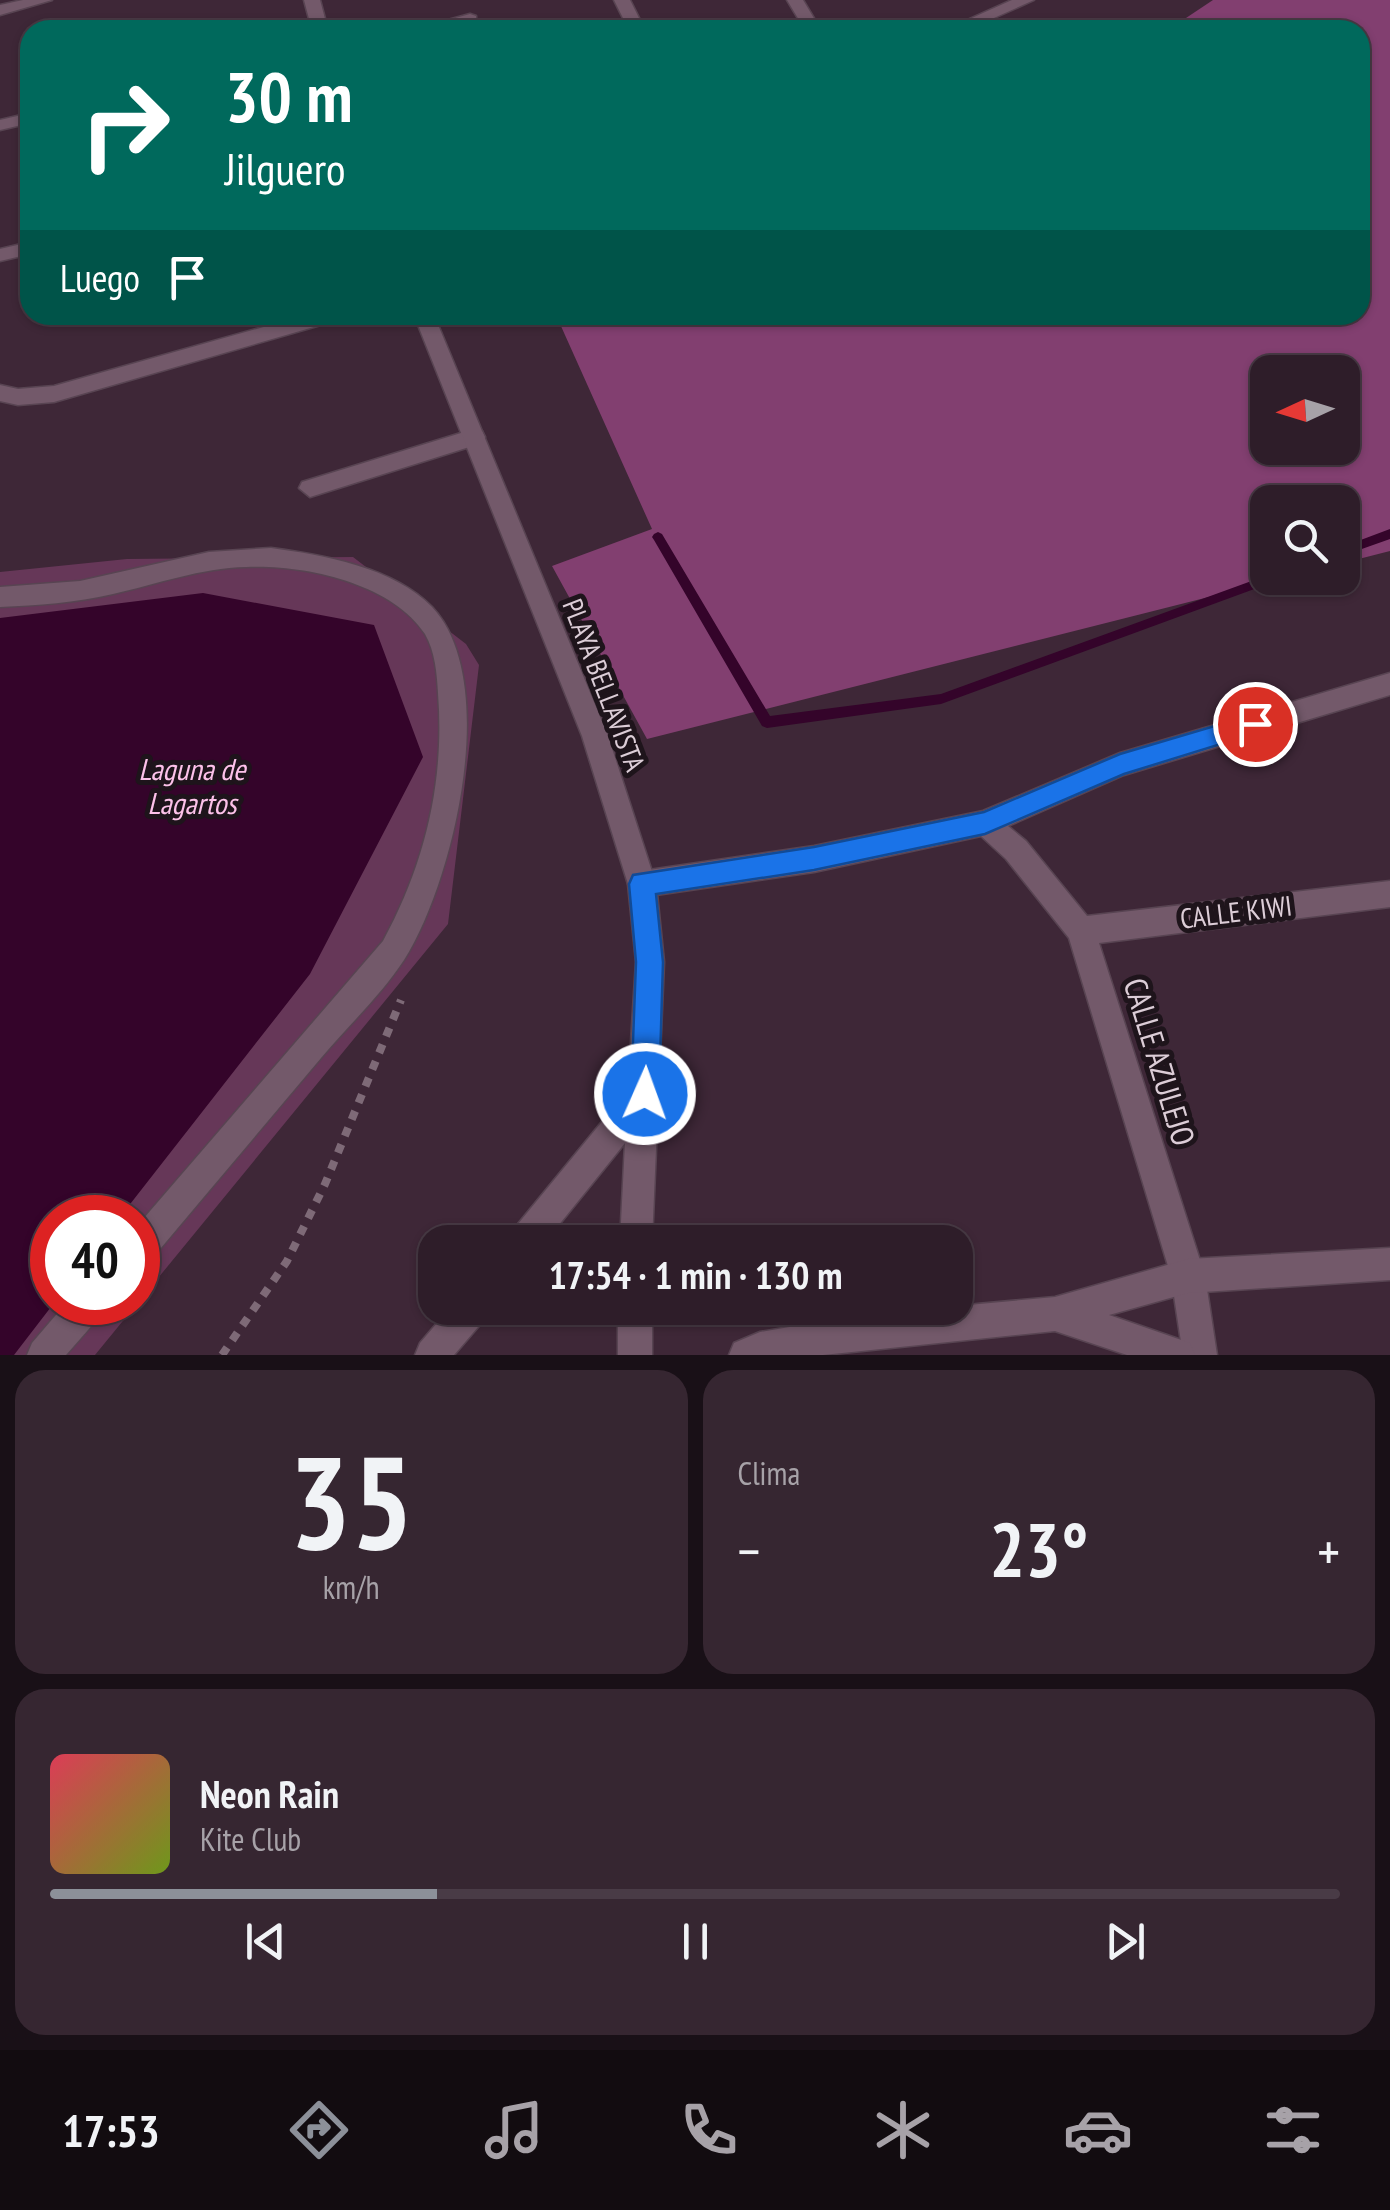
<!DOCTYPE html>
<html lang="es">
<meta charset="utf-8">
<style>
body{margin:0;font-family:"PT Sans Narrow",sans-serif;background:#362631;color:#f1f3f6;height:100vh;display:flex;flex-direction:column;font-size:38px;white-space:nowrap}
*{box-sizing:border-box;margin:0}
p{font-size:32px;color:#a7a2a8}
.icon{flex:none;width:55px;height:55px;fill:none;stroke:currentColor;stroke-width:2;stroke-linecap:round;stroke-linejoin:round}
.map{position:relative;height:1355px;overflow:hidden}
.panel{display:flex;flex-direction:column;gap:15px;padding:15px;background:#191017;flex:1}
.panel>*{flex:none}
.guide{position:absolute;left:20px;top:20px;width:1350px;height:305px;border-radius:30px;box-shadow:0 2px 8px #0004,0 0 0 2px #493b46;background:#00695c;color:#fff;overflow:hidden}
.needle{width:65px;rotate:266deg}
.buttons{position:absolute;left:1250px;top:355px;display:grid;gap:20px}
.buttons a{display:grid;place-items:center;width:110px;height:110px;border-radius:20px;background:#2e1d29;box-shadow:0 2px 8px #0004,0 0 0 2px #493b46;font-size:50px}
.speed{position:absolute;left:30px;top:1195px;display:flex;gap:20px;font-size:50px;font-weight:700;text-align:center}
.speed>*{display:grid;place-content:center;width:130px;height:130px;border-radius:50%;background:#2e1d29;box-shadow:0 2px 8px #0004,0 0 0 2px #493b46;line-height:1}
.speed .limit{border:15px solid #d22;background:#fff;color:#111}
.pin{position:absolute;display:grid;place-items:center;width:85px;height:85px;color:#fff;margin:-42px;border:5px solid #fff;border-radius:50%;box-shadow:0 2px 10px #0007}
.me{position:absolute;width:110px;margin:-55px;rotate:2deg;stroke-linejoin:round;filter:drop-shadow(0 0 8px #0008)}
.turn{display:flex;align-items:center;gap:35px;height:210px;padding:0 40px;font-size:45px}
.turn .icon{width:130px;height:130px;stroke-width:2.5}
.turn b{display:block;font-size:70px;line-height:85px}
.then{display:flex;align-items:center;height:95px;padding:0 40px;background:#0003;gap:20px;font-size:38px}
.big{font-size:75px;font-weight:700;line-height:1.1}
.panel .widget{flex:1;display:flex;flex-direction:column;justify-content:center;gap:15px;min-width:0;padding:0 35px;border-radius:30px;background:#362631}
.panel .dial{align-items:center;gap:0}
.dial b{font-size:130px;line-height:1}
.song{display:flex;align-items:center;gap:30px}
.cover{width:120px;height:120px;border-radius:15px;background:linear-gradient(135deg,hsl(350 70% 55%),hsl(80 70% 35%))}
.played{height:10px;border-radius:5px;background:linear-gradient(90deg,#8c9099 30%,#493b46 30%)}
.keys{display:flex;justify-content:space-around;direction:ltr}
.heat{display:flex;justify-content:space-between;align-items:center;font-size:55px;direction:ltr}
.panel .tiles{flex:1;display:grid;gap:15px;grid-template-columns:1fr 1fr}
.widget:last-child{grid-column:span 2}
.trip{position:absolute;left:418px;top:1225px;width:555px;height:100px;border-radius:30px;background:#2e1d29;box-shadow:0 2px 8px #0004,0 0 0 2px #493b46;font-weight:700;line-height:100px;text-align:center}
.tab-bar{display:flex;height:160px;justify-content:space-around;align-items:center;background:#120c10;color:#a7a2a8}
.tab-bar .icon{width:70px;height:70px}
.tab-bar .active{color:#8c9099}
.tab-bar b{font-size:45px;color:#f1f3f6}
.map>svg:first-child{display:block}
</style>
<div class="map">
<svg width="1390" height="1355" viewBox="0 0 1390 1355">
<rect width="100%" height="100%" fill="#3e2737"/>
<!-- green -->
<path fill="#663758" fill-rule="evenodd" d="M353 557 466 644 479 665 448 924 95 1355H0V572L127 559ZM52 1218H138V1302H52Z"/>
<!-- forest -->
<path fill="#823f70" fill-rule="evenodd" d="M1213 0H1390V551L1343 563 1342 502H1268V578H1284L647 739 552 566 652 529 556 315H1360V30H1168ZM1268 372H1342V448H1268Z"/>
<!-- water -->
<path fill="#34042a" d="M203 593 374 625 423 757 310 974 120 1217 52 1218 54 1303 14 1355H0V618Z"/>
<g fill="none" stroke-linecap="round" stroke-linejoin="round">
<!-- stream -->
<path fill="#34042a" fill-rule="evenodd" d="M1390 529V539L1342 556V547Z
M658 532 662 534 770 716 941 694 1268 575V578H1278L1276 581 941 704 767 728 762 726 654 540 652 537 654 534Z"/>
<defs>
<path id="street" d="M23 0H52L0 15V5Z
M614 0H630L645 30H629Z
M787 0H803L821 30H805Z
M1012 0H1034L967 30H945Z
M470 14 476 16V22L442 30H411Z
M30 113V123L0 130V120Z
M30 242V254L0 261V249Z
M306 315H341L338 320 54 402 18 405 0 401V385L18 389 54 386Z
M474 429 482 431 485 437 482 443 310 497 299 488 302 482Z
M271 548C323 555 393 567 432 607 502 681 453 883 404 960 381 995 348 1026 321 1058 264 1126 207 1193 150 1261L138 1265V1225L383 941C425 864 445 781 438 693 437 674 435 651 425 634 392 583 303 564 246 567 201 568 157 584 113 594 75 603 38 605 0 607V587L80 581 209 552Z
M1390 673V695L1124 775 1008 826 1026 841 1087 916 1390 881V907L1099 943 1205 1276 1217 1355H1183L1171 1276 1069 938 1006 859 981 836 814 872 642 897 632 893 628 884 632 875 642 871 814 846 983 811 1120 753Z
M67 1302H106L102 1314 66 1355H27L32 1343Z"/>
<path id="secondary" d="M304 0H320L328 30H312Z
M414 315H434L608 736 656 884 664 962 652 1242H620L625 1143 545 1242H509L513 1230 628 1090 636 962 628 884 582 736Z
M1390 1248V1280L1188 1293 1109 1315 1190 1343 1195 1355H1127L1055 1331 823 1355H729L734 1343 760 1332 858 1315 1055 1297 1188 1259Z
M450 1308H489L484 1320 454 1355H415L420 1343Z
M618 1308H652V1355H618Z"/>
</defs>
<!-- street casing -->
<use href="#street" stroke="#584452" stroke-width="3"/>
<!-- secondary casing -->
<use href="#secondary" stroke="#584452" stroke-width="3"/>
<!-- path -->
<path stroke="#7e6a77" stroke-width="8" stroke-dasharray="9 9" stroke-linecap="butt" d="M222 1355 287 1261 325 1184 401 1000"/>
<!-- street -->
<use href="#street" fill="#73596a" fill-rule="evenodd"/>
<!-- secondary -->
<use href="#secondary" fill="#73596a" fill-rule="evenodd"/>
</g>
<!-- route -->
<path fill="#1a73e8" stroke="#114b97" stroke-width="2.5" d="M1255 714 1263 717 1267 724 1263 731 1124 774 985 834 814 870 656 894 663 962 659 1094 655 1104 645 1108 635 1104 631 1094 636 962 629 884 633 875 814 847 984 812 1120 754Z"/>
<g text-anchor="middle" stroke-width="10" stroke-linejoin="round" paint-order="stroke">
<!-- street labels -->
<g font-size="28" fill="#dccdd7" stroke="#1e141b">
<text transform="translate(604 685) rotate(69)" y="10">PLAYA BELLAVISTA</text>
<text transform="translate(1236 912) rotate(-7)" y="10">CALLE KIWI</text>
</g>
<!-- water labels -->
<g font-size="30" font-style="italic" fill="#fcc1e9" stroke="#1e141b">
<text x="192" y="780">Laguna de<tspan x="192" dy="34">Lagartos</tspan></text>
</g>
<!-- near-street labels -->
<g font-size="32" fill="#dccdd7" stroke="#1e141b">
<text transform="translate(1159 1062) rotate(73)" y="11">CALLE AZULEJO</text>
</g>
</g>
</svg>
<div class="buttons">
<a><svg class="needle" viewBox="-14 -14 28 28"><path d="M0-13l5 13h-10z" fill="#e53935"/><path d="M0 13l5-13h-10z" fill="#a7a2a8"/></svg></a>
<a><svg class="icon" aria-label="search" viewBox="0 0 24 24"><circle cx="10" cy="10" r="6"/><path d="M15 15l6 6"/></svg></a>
</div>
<div class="speed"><div class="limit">40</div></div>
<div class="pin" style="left:1255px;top:724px;background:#d93025"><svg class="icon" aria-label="arrive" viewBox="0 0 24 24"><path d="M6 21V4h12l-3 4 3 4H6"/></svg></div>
<svg class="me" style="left:645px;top:1094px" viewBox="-20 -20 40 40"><circle r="17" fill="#1a73e8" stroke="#fff" stroke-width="3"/><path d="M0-11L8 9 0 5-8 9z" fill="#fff"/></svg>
<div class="trip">17:54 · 1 min · 130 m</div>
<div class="guide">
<div class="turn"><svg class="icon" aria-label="right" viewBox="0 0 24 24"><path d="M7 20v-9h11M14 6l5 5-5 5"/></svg><div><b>30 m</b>Jilguero</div></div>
<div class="then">Luego<svg class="icon" aria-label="arrive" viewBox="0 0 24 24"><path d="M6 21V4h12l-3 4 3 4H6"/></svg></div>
</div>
</div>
<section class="panel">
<div class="tiles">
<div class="widget dial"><b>35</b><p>km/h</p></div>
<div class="widget"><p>Clima</p>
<div class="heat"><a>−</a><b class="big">23°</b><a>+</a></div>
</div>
<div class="widget">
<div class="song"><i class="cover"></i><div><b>Neon Rain</b><p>Kite Club</p></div></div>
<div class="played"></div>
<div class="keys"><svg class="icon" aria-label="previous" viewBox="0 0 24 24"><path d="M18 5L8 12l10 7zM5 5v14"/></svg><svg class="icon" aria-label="pause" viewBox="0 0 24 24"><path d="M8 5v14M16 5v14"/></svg><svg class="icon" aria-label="next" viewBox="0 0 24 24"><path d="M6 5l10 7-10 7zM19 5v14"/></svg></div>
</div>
</div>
</section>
<nav class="tab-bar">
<b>17:53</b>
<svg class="icon active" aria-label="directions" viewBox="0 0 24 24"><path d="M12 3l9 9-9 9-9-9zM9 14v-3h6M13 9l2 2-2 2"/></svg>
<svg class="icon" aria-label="music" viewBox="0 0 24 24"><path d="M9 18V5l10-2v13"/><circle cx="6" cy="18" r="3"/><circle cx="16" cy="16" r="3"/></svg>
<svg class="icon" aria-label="phone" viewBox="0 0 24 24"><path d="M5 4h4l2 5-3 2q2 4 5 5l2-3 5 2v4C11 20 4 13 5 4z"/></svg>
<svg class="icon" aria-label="climate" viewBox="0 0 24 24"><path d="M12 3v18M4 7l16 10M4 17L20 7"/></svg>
<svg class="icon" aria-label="car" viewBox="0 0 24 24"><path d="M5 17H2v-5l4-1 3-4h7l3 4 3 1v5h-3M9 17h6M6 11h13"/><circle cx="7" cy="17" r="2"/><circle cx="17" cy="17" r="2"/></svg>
<svg class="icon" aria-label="filters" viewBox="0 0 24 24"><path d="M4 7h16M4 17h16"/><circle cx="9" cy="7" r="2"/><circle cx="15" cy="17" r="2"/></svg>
</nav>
